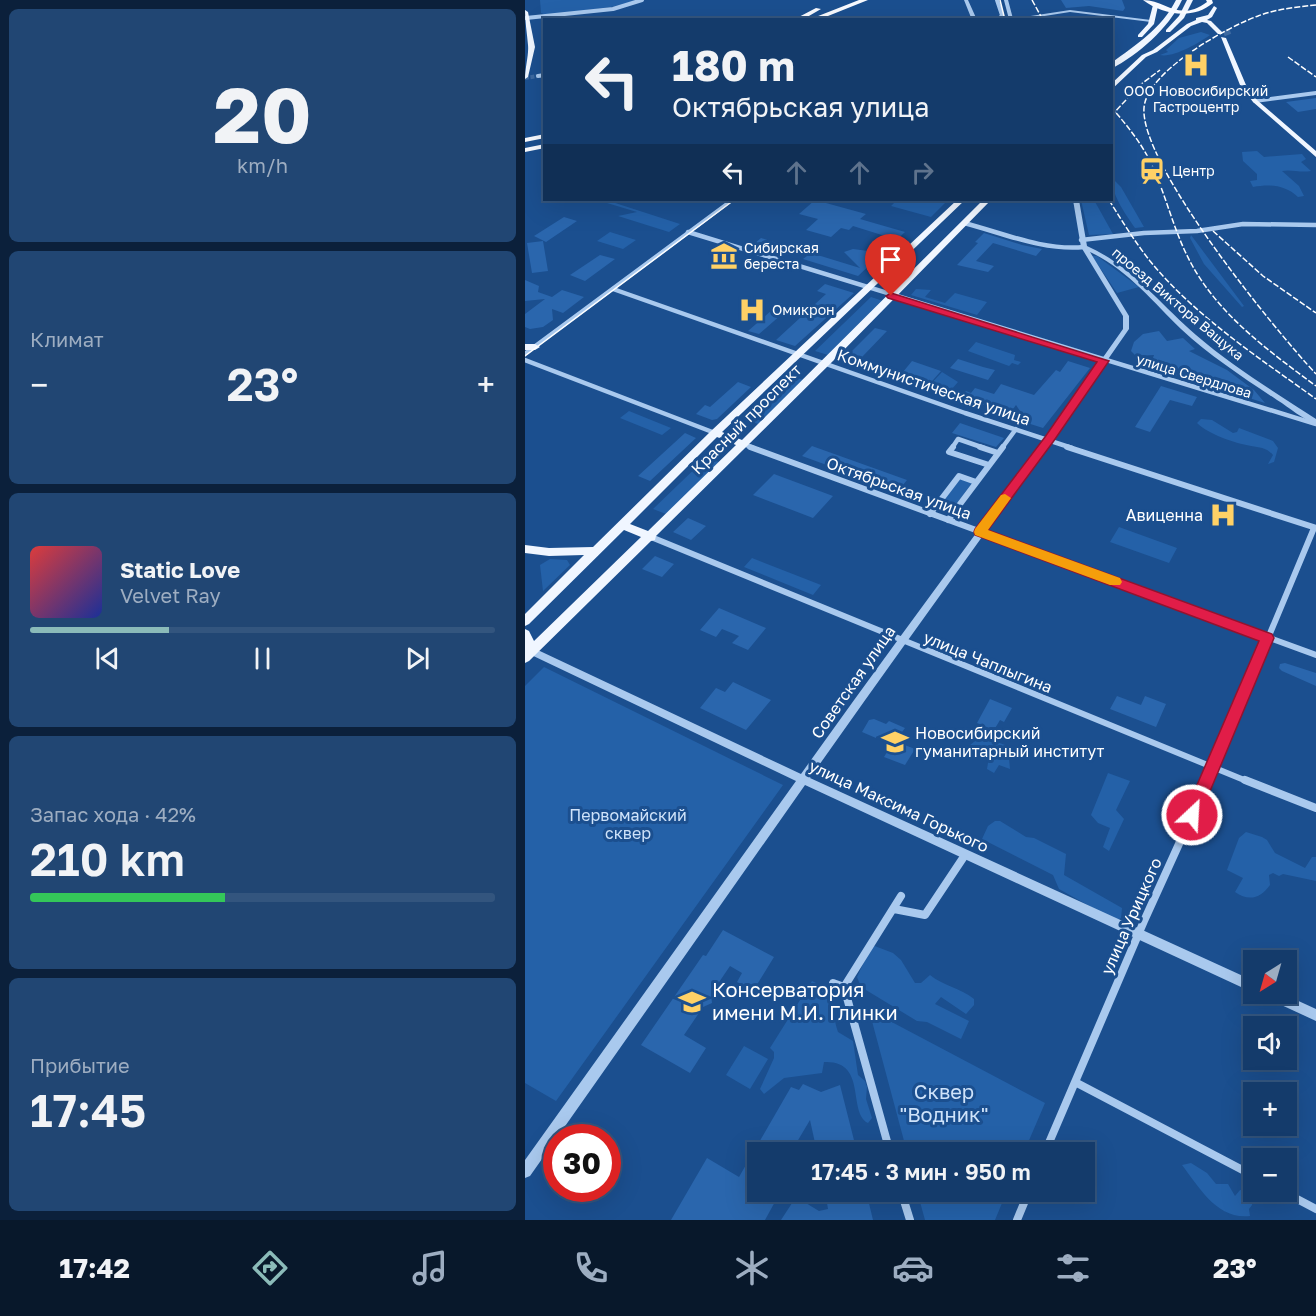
<!DOCTYPE html>
<html lang="ru">
<meta charset="utf-8">
<style>
body{margin:0;font-family:"Golos Text",sans-serif;background:#214673;color:#f1f3f6;height:100vh;display:flex;flex-direction:column;font-size:22px;white-space:nowrap}
*{box-sizing:border-box;margin:0}
p{font-size:20px;color:#9dadc1}
.icon{flex:none;width:33px;height:33px;fill:none;stroke:currentColor;stroke-width:2;stroke-linecap:round;stroke-linejoin:round}
.map{position:relative;flex:1;overflow:hidden}
.details{display:flex;flex-direction:column;gap:9px;padding:9px;background:#0b203b;width:525px}
.details>*{flex:none}
.top-card{position:absolute;left:18px;top:18px;width:570px;height:183px;border-radius:0px;box-shadow:0 6px 24px #0002,0 0 0 2px #33557e;background:#143b6b;color:#f1f3f6;overflow:hidden}
.needle{width:39px;rotate:217deg}
.tools{position:absolute;left:718px;top:950px;display:grid;gap:12px}
.tools a{display:grid;place-items:center;width:54px;height:54px;border-radius:0px;background:#143b6b;box-shadow:0 6px 24px #0002,0 0 0 2px #33557e;font-size:30px}
.speed{position:absolute;left:18px;top:1124px;display:flex;gap:12px;font-size:30px;font-weight:700;text-align:center}
.speed>*{display:grid;place-content:center;width:78px;height:78px;border-radius:50%;background:#143b6b;box-shadow:0 6px 24px #0002,0 0 0 2px #33557e;line-height:1}
.speed .limit{border:9px solid #d22;background:#fff;color:#111}
.pin{position:absolute;display:grid;place-items:center;width:51px;height:51px;color:#fff;margin:-62px -26px;border-radius:50% 50% 50% 0;rotate:-45deg;box-shadow:0 0 6px #0007}
.pin .icon{rotate:45deg}
.me{position:absolute;width:66px;margin:-33px;rotate:25deg;stroke-linejoin:round;filter:drop-shadow(0 0 4px #0008)}
.turn{display:flex;align-items:center;gap:21px;height:126px;padding:0 30px;font-size:27px}
.turn .icon{width:78px;height:78px;stroke-width:2.5}
.turn b{display:block;font-size:42px;line-height:51px}
.lanes{display:flex;align-items:center;height:57px;padding:0 30px;background:#0003;justify-content:center;gap:30px;direction:ltr}
.lanes .off{opacity:.35}
.big{font-size:45px;font-weight:600;line-height:1.1}
.details .tile{flex:1;display:flex;flex-direction:column;justify-content:center;gap:9px;min-width:0;padding:0 21px;border-radius:9px;background:#214673}
.details .dial{align-items:center;gap:0}
.dial b{font-size:78px;line-height:1}
.song{display:flex;align-items:center;gap:18px}
.cover{width:72px;height:72px;border-radius:9px;background:linear-gradient(135deg,hsl(0 70% 55%),hsl(230 70% 35%))}
.played{height:6px;border-radius:3px;background:linear-gradient(90deg,#8bbbb9 30%,#33557e 30%)}
.keys{display:flex;justify-content:space-around;direction:ltr}
.heat{display:flex;justify-content:space-between;align-items:center;font-size:33px;direction:ltr}
.charge{height:9px;border-radius:4px;background:linear-gradient(90deg,#34c759 42%,#33557e 0)}
.trip{position:absolute;left:222px;top:1142px;width:348px;height:60px;border-radius:0px;background:#143b6b;box-shadow:0 6px 24px #0002,0 0 0 2px #33557e;font-weight:600;line-height:60px;text-align:center}
.menu{display:flex;height:96px;justify-content:space-around;align-items:center;background:#08182b;color:#9dadc1}
.menu .icon{width:42px;height:42px}
.menu .active{color:#8bbbb9}
.menu b{font-size:27px;color:#f1f3f6}
main{display:flex;flex:1;min-height:0}
.map>svg:first-child{display:block}
</style>
<main>
<section class="details">
<div class="tile dial"><b>20</b><p>km/h</p></div>
<div class="tile"><p>Климат</p>
<div class="heat"><a>−</a><b class="big">23°</b><a>+</a></div>
</div>
<div class="tile">
<div class="song"><i class="cover"></i><div><b>Static Love</b><p>Velvet Ray</p></div></div>
<div class="played"></div>
<div class="keys"><svg class="icon" aria-label="previous" viewBox="0 0 24 24"><path d="M18 5L8 12l10 7zM5 5v14"/></svg><svg class="icon" aria-label="pause" viewBox="0 0 24 24"><path d="M8 5v14M16 5v14"/></svg><svg class="icon" aria-label="next" viewBox="0 0 24 24"><path d="M6 5l10 7-10 7zM19 5v14"/></svg></div>
</div>
<div class="tile"><p>Запас хода · 42%</p><b class="big">210 km</b><div class="charge"></div></div>
<div class="tile"><p>Прибытие</p><b class="big">17:45</b></div>
</section>
<div class="map">
<svg width="791" height="1220" viewBox="0 0 791 1220">
<rect width="100%" height="100%" fill="#1b4f8f"/>
<!-- green -->
<path fill="#2461a8" d="M15 0H113L86 7 21 15 16 13Z
M676 32 685 35C674 43 648 58 635 55L643 52 641 50 654 38Z
M732 151 739 157 777 154 781 159 776 162 786 171C775 173 766 169 757 171L774 186 779 196 773 197C760 185 745 184 728 187L725 181 732 180V174L718 161 717 152Z
M587 178 596 187 619 227 610 228C602 216 586 195 587 178Z
M72 200H81L155 224 144 232 93 216 112 212Z
M372 200H423L406 217 366 206Z
M556 200H569L588 234 564 235Z
M85 232 111 240 98 249 72 241Z
M666 235 719 306 717 307 679 264 665 238Z
M567 256H572L614 287 592 293Z
M391 289 406 290 400 297 420 303 430 293 462 302 452 315 386 295Z
M346 297 358 301 303 355 290 351Z
M451 342 490 355 489 360 496 362 493 365 487 363 484 366 443 351Z
M417 372 433 382 421 396 401 389Z
M266 375 278 380 233 424 220 419Z
M104 411 146 428 137 435 95 418Z
M676 419 687 420 708 433 712 432 714 428 748 441 753 448 749 462 743 464 748 455C741 447 735 448 726 446 709 443 683 434 672 423Z
M181 458 194 462 141 514 128 509Z
M435 479 447 483 425 513 412 509Z
M594 527 652 548 644 563 585 542Z
M227 558 296 585 288 595 219 567Z
M25 559 42 560 45 565 18 591 15 565Z
M19 667 258 785 31 1101 0 1083V686Z
M456 736 480 745 475 752 484 758 485 769 474 765 469 773 462 769 464 757 444 746Z
M583 773 605 781 591 810 599 819 584 851 578 847 585 828 573 823 566 815Z
M470 821H475L501 837 509 838 541 854 539 875 597 908 596 918 591 921 534 889 528 875 457 839 463 826Z
M721 832 737 837 742 840 750 853 780 868 787 857H791V881L758 874 754 876 748 873 744 875 745 885C736 898 724 902 710 892L718 878 702 870 714 838Z
M347 945 368 953 376 960 390 983H396L405 975C418 986 436 988 449 999V1005L441 1014 416 997 410 1004 444 1021 436 1039 402 1022 392 1021 336 987 332 977Z
M287 981C313 993 305 1010 313 1032L328 1041 333 1075 340 1081 342 1087 341 1099 347 1118 343 1123C322 1112 343 1060 299 1062L297 1073 259 1078 239 1094 235 1089 249 1058V1052L245 1048Z
M344 1010 520 1103 499 1152H382Z
M219 1046 243 1059 225 1089 201 1075Z
M666 1163 682 1173 691 1184H703L710 1196 715 1190 726 1192 727 1205 724 1209 725 1216C692 1220 674 1187 657 1165Z
M392 1191H482L470 1220H400Z"/>
<!-- building -->
<path fill="#2a66ad" d="M536 0H597L600 8 598 11 564 6 541 8Z
M791 98V109L773 112 761 102Z
M290 200 341 214 335 219 380 232 333 276 278 259 286 253 335 268 319 252 328 249 343 251 360 236 328 226 324 230 316 228 306 237 281 230 293 219 274 214Z
M39 217 52 221 21 242 9 236Z
M459 233 497 245 517 249 511 256 468 243 451 261 469 266 463 272 432 265 453 243 450 242Z
M236 238 263 247 270 249 263 255 229 244Z
M18 241 23 271 7 273 2 243Z
M75 255 90 259 60 281 45 275Z
M0 280 14 286 13 292 27 297 37 290 59 297 38 313 27 309 28 320 18 327 5 329 0 327V314L20 299 0 301Z
M300 284 329 293 270 346 251 340 301 294 292 291Z
M255 303 265 307 234 334 223 331Z
M350 328 362 331 337 357 325 353Z
M634 331 642 341 658 338 670 349 664 351 702 370 729 390 740 403 630 369 625 366 629 355 611 356 606 351 609 342 618 334Z
M333 357 378 372 387 361 416 371 401 388 327 364Z
M433 359 458 367 470 370 463 380 425 368Z
M543 361 565 368 518 428 496 421 499 417 491 405 485 413 435 398 441 391 446 393 450 388 469 394 476 384 509 395 531 370 535 372Z
M213 382 226 387 192 419 187 420 171 414 180 405 185 407Z
M636 386 672 397 667 406 645 400 625 432 610 427Z
M435 423 479 438 471 447 427 433Z
M160 433 171 438 125 481 113 476Z
M287 446 382 480 373 491 277 456Z
M249 474 308 496 288 518 228 495Z
M163 518 181 526 166 540 148 532Z
M130 556 149 564 137 577 117 569Z
M194 608 241 628 223 650 207 643 214 636 197 629 191 637 175 630Z
M760 663 791 673V686L757 671 754 668 755 664Z
M208 682 246 700 221 730 175 708 191 688 200 692Z
M592 696 616 705 620 696 641 704 631 727 585 709Z
M465 699 487 708 479 722 475 720 469 730 452 723Z
M349 719 361 724 364 721 380 728 374 736 377 744 390 749 380 765 359 757 370 739 358 741 337 732 344 720Z
M198 930 249 957 228 991 212 982 217 973 205 966 186 994 187 1003 178 1007 159 1035 181 1048 165 1073 116 1045 178 955 181 956Z
M278 1084 296 1092 315 1085 332 1152H292L285 1120 266 1152H232V1191H243L241 1195 251 1200 240 1220H146L182 1158 214 1177 266 1087 274 1090Z
M300 1191H341L348 1220H256L271 1197 294 1211 303 1209Z"/>
<g fill="none" stroke-linecap="round" stroke-linejoin="round">
<!-- minor-tunnel -->
<path stroke="#3d69a0" stroke-width="4" stroke-dasharray="4 1.5" stroke-linecap="butt" d="M0 78 13 76"/>
<!-- primary-tunnel -->
<path stroke="#3d69a0" stroke-width="7" stroke-dasharray="7 4" stroke-linecap="butt" d="M701 30 703 35"/>
<!-- minor-far3 -->
<path stroke="#a9c9ee" stroke-width="4" d="M472 0 477 15 474 20
M481 0 486 19
M1 18 88 9 117 0
M13 76 20 75
M730 101 791 93"/>
<!-- minor-far2 -->
<path stroke="#a9c9ee" stroke-width="4.5" d="M439 223C478 233 518 251 559 247
M163 232 791 424
M556 240 619 233 672 231 718 224 791 225
M88 289 440 413 547 448
M0 360 190 433
M218 444 229 448
M427 448 433 439 459 448
M477 448 491 429"/>
<!-- minor-far1 -->
<path stroke="#a9c9ee" stroke-width="6" d="M225 447 791 655
M428 447 424 452 464 465
M455 447 473 453
M542 447 791 528
M405 514 434 476 451 482
M423 520 478 447
M126 537 724 782
M683 782 789 528"/>
<!-- minor -->
<path stroke="#a9c9ee" stroke-width="8" d="M720 780 791 808
M369 909 400 915 440 855
M308 983 319 987
M550 1082 729 1176
M365 1152 319 987 376 896
M520 1152 619 921 683 780
M376 1191 385 1220
M757 1191 791 1209
M492 1220 504 1191"/>
<!-- tertiary -->
<path fill="#a9c9ee" fill-rule="evenodd" d="M439 0H443L452 20H447Z
M545 10 626 20 628 21 626 22 545 12 494 20H479Z
M204 200H210L0 356V351Z
M548 200H554L562 246C607 266 635 304 671 335 708 367 750 392 791 419V424C777 419 765 408 752 400 719 378 685 356 656 329 628 302 602 269 565 252L604 316V329C500 480 390 628 285 778L729 981V993L280 785 5 1176 0 1178V1160L271 781 0 652V644L276 774C382 625 493 479 598 329V316L556 247Z
M737 993H756L791 1009V1021L739 997Z"/>
<!-- primary -->
<path fill="#f0f6ff" fill-rule="evenodd" d="M651 0H657C643 29 614 54 586 69V63C611 45 637 28 651 0Z
M662 0H668L659 18 645 32H641V30L654 16Z
M628 5 633 6 629 24 617 37H613V35L623 24Z
M689 6 692 8 687 17 682 20 686 21 697 32V34H693L682 23 677 22 666 26 632 52 621 57 586 90V84L617 55 628 50 662 24 671 20V18L683 15Z
M0 10 3 12 10 47 3 77 0 79C0 68 4 54 3 45 2 33 0 22 0 10Z
M696 37 701 38 721 85 732 100 791 151V157L728 102 715 85Z
M432 200H440L197 432 217 440 458 200H466L309 360 131 536 130 540 126 541 4 661 0 663V629L4 631 9 641 116 537 99 530 4 624 0 626V614L59 555 24 556 0 553V545L24 548 68 547 186 431ZM192 437 211 445 123 531 105 524Z
M0 344H10L15 347 10 350H0Z"/>
<!-- trunk -->
<path fill="#f8faff" fill-rule="evenodd" d="M334 0H343L293 20H283Z
M618 0C642 0 653 23 682 2L681 0H687L688 3C668 20 638 15 618 0Z
M291 8 296 9 277 20H268Z
M20 134V138L0 142V138Z
M20 144V148L0 152V148Z"/>
<!-- tram -->
<path stroke="#fff" stroke-width="1.5" d="M475 0 479 16 475 20
M0 356 209 200"/>
<!-- rail -->
<path stroke="#fff" stroke-width="1.5" stroke-dasharray="6 2" stroke-linecap="butt" d="M507 0 518 20
M791 5C772 7 751 9 733 16 702 27 621 72 619 108 615 165 750 330 791 374
M763 57 791 77
M586 107C600 123 614 140 624 159 641 193 648 231 667 265 695 316 745 352 791 386
M586 116 615 85 635 70
M584 200C597 221 610 242 625 261 671 317 733 357 791 399
M688 231 738 276 791 313"/>
</g>
<!-- route -->
<path fill="#e11d48" stroke="#92132f" stroke-width="1.5" d="M366 293 584 361 528 442 463 530 747 634 749 638 673 820 667 822 662 820 659 815 734 641 450 535 449 532 450 529 520 437 572 362 363 298 361 296Z"/>
<!-- slow -->
<path fill="#f59e0b" d="M480 494 486 498 463 530 595 578 597 582 595 585H585L450 535 449 532 450 529 476 495Z"/>
<!-- icons -->
<defs>
<symbol id="hospital-bare" viewBox="-9 -9 18 18"><path d="M-5-5h3v3.5h4V-5h3V5h-3V1.5h-4V5h-3Z" fill="#ffd166" stroke="#1b4f8f" stroke-width="2.5" paint-order="stroke"/></symbol>
<symbol id="station-bare" viewBox="-9 -9 18 18"><path d="M-3-6H3Q5-6 5-4V2Q5 4 3 4L4.5 6H3L1.5 4h-3L-3 6H-4.5L-3 4Q-5 4-5 2V-4Q-5-6-3-6ZM-3.5-4v3h7v-3ZM-3.5 1v1.5H-2V1ZM2 1v1.5H3.5V1Z" fill="#ffd166" stroke="#1b4f8f" stroke-width="2.5" paint-order="stroke"/></symbol>
<symbol id="museum-bare" viewBox="-9 -9 18 18"><path d="M0-6L6-3V-2H-6V-3ZM-5-1h2V3h-2ZM-1-1h2V3h-2ZM3-1h2V3H3ZM-6 4H6V6H-6Z" fill="#ffd166" stroke="#1b4f8f" stroke-width="2.5" paint-order="stroke"/></symbol>
<symbol id="university-bare" viewBox="-9 -9 18 18"><path d="M0-5L7-2L0 1L-7-2ZM-4 1L0 2.5L4 1V4Q0 6-4 4Z" fill="#ffd166" stroke="#1b4f8f" stroke-width="2.5" paint-order="stroke"/></symbol>
</defs>
<g fill-rule="evenodd">
<use href="#hospital-bare" x="652" y="46" width="38" height="38"/>
<use href="#station-bare" x="608" y="152" width="38" height="38"/>
<use href="#museum-bare" x="180" y="237" width="38" height="38"/>
<use href="#hospital-bare" x="208" y="291" width="38" height="38"/>
<use href="#hospital-bare" x="679" y="496" width="38" height="38"/>
<use href="#university-bare" x="351" y="723" width="38" height="38"/>
<use href="#university-bare" x="148" y="983" width="38" height="38"/>
</g>
<g text-anchor="middle" stroke-width="6" stroke-linejoin="round" paint-order="stroke">
<!-- far-poi labels -->
<g font-size="14" fill="#fff" stroke="#1b4f8f" text-anchor="start">
<text x="671" y="96" text-anchor="middle">ООО Новосибирский<tspan x="671" dy="16">Гастроцентр</tspan></text>
<text x="647" y="176">Центр</text>
<text x="219" y="253">Сибирская<tspan x="219" dy="16">береста</tspan></text>
<text x="247" y="315">Омикрон</text>
</g>
<!-- far-street labels -->
<g font-size="14" fill="#fff" stroke="#1b4f8f">
<text transform="translate(653 304) rotate(40)" y="5">проезд Виктора Ващука</text>
<text transform="translate(669 376) rotate(17)" y="5">улица Свердлова</text>
</g>
<!-- street labels -->
<g font-size="16" fill="#fff" stroke="#1b4f8f">
<text transform="translate(409 387) rotate(19)" y="6">Коммунистическая улица</text>
<text transform="translate(221 419) rotate(-45)" y="6">Красный проспект</text>
<text transform="translate(374 488) rotate(20)" y="6">Октябрьская улица</text>
<text transform="translate(463 662) rotate(22)" y="6">улица Чаплыгина</text>
<text transform="translate(328 682) rotate(-55)" y="6">Советская улица</text>
<text transform="translate(374 806) rotate(25)" y="6">улица Максима Горького</text>
<text transform="translate(606 916) rotate(-66)" y="6">улица Урицкого</text>
</g>
<!-- poi labels -->
<g font-size="16" fill="#fff" stroke="#1b4f8f" text-anchor="end">
<text x="678" y="521">Авиценна</text>
<text x="390" y="739" text-anchor="start">Новосибирский<tspan x="390" dy="18">гуманитарный институт</tspan></text>
</g>
<!-- park labels -->
<g font-size="16" fill="#cfe3fa" stroke="#1b4f8f">
<text x="103" y="821">Первомайский<tspan x="103" dy="18">сквер</tspan></text>
</g>
<!-- near-poi labels -->
<g font-size="20" fill="#fff" stroke="#1b4f8f" text-anchor="start">
<text x="187" y="997">Консерватория<tspan x="187" dy="23">имени М.И. Глинки</tspan></text>
</g>
<!-- near-park labels -->
<g font-size="20" fill="#cfe3fa" stroke="#1b4f8f">
<text x="419" y="1099">Сквер<tspan x="419" dy="23">"Водник"</tspan></text>
</g>
</g>
</svg>
<div class="tools">
<a><svg class="needle" viewBox="-14 -14 28 28"><path d="M0-13l5 13h-10z" fill="#e53935"/><path d="M0 13l5-13h-10z" fill="#9dadc1"/></svg></a>
<a><svg class="icon" aria-label="sound" viewBox="0 0 24 24"><path d="M4 9h4l5-4v14l-5-4H4zM17 9q2 3 0 6"/></svg></a>
<a>+</a>
<a>−</a>
</div>
<div class="speed"><div class="limit">30</div></div>
<div class="pin" style="left:366px;top:296px;background:#d93025"><svg class="icon" aria-label="arrive" viewBox="0 0 24 24"><path d="M6 21V4h12l-3 4 3 4H6"/></svg></div>
<svg class="me" style="left:667px;top:815px" viewBox="-20 -20 40 40"><circle r="17" fill="#e11d48" stroke="#fff" stroke-width="3"/><path d="M0-11L8 9 0 5-8 9z" fill="#fff"/></svg>
<div class="trip">17:45 · 3 мин · 950 m</div>
<div class="top-card">
<div class="turn"><svg class="icon" aria-label="left" viewBox="0 0 24 24"><path d="M17 20v-9H6M10 6l-5 5 5 5"/></svg><div><b>180 m</b>Октябрьская улица</div></div>
<div class="lanes"><svg class="icon" aria-label="left" viewBox="0 0 24 24"><path d="M17 20v-9H6M10 6l-5 5 5 5"/></svg><svg class="icon off" aria-label="ahead" viewBox="0 0 24 24"><path d="M12 20V5M6 11l6-6 6 6"/></svg><svg class="icon off" aria-label="ahead" viewBox="0 0 24 24"><path d="M12 20V5M6 11l6-6 6 6"/></svg><svg class="icon off" aria-label="right" viewBox="0 0 24 24"><path d="M7 20v-9h11M14 6l5 5-5 5"/></svg></div>
</div>
</div>
</main>
<nav class="menu">
<b>17:42</b>
<svg class="icon active" aria-label="directions" viewBox="0 0 24 24"><path d="M12 3l9 9-9 9-9-9zM9 14v-3h6M13 9l2 2-2 2"/></svg>
<svg class="icon" aria-label="music" viewBox="0 0 24 24"><path d="M9 18V5l10-2v13"/><circle cx="6" cy="18" r="3"/><circle cx="16" cy="16" r="3"/></svg>
<svg class="icon" aria-label="phone" viewBox="0 0 24 24"><path d="M5 4h4l2 5-3 2q2 4 5 5l2-3 5 2v4C11 20 4 13 5 4z"/></svg>
<svg class="icon" aria-label="climate" viewBox="0 0 24 24"><path d="M12 3v18M4 7l16 10M4 17L20 7"/></svg>
<svg class="icon" aria-label="car" viewBox="0 0 24 24"><path d="M5 17H2v-5l4-1 3-4h7l3 4 3 1v5h-3M9 17h6M6 11h13"/><circle cx="7" cy="17" r="2"/><circle cx="17" cy="17" r="2"/></svg>
<svg class="icon" aria-label="filters" viewBox="0 0 24 24"><path d="M4 7h16M4 17h16"/><circle cx="9" cy="7" r="2"/><circle cx="15" cy="17" r="2"/></svg>
<b>23°</b>
</nav>
